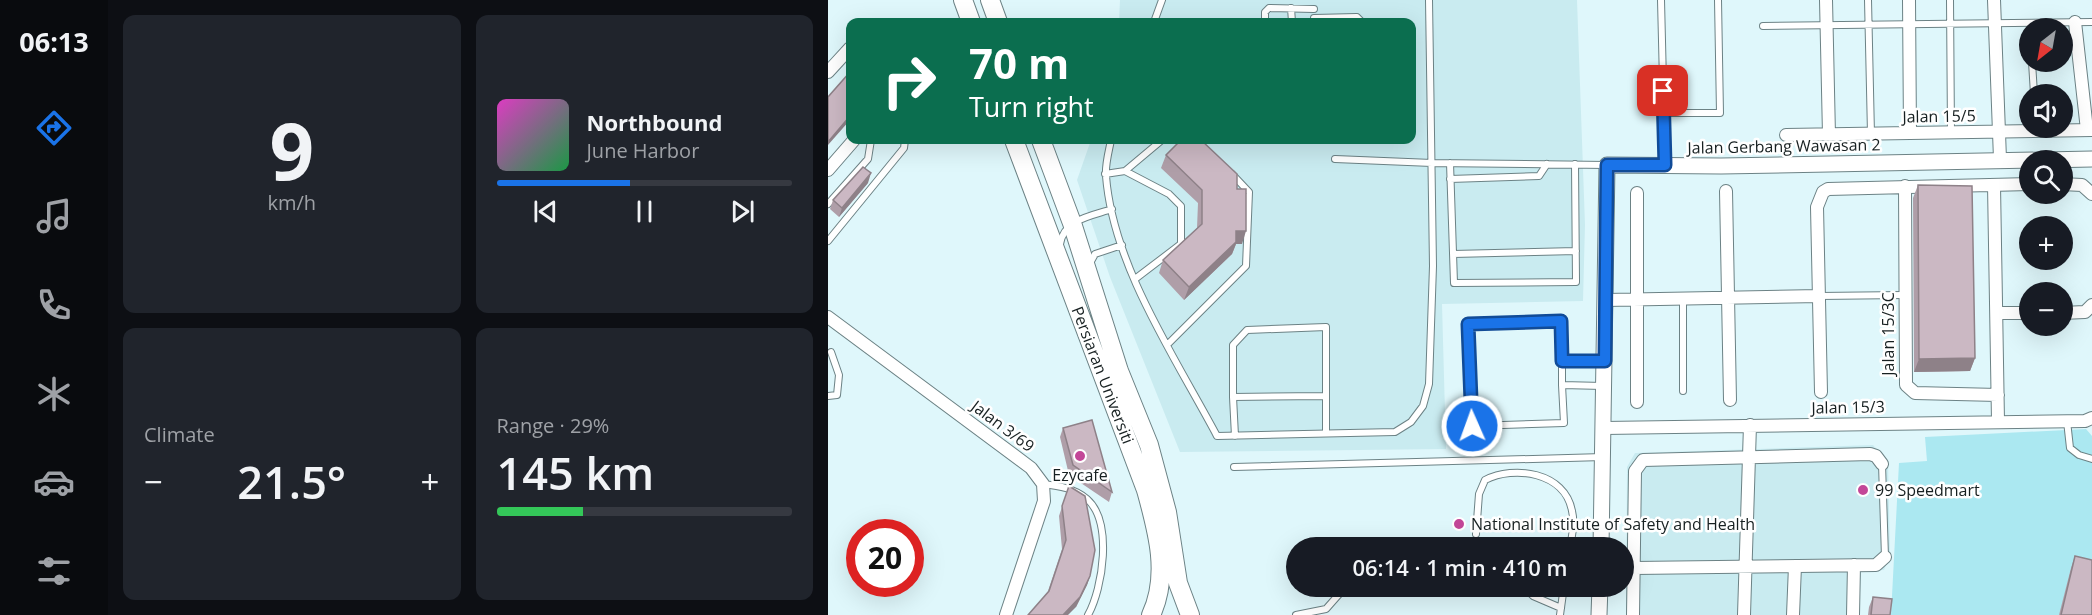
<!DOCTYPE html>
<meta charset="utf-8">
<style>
body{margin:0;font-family:"Open Sans",sans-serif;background:#20242c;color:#f1f3f6;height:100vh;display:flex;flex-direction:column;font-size:22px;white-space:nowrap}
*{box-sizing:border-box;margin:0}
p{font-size:20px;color:#9ea1a6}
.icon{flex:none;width:33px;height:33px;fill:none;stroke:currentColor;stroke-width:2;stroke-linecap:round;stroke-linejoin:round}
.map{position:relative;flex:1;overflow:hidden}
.panel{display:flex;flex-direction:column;gap:15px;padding:15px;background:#0d0f14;width:720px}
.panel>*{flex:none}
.guide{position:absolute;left:18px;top:18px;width:570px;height:126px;border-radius:12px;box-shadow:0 6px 24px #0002;background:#0b6e4f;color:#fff;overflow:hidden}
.needle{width:39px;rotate:211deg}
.controls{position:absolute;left:1191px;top:18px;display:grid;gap:12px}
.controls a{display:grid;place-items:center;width:54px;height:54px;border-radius:50%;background:#171b24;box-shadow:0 6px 24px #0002;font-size:30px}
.speed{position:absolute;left:18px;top:519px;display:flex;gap:12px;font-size:30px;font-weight:700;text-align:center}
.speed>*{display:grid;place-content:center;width:78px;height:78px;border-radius:50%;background:#171b24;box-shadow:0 6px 24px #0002;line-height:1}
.speed .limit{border:9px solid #d22;background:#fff;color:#111}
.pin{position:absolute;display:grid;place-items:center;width:51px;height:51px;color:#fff;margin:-26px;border-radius:12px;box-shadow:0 3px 9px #0006}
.me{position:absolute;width:66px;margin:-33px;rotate:358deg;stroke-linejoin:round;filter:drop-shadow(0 0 4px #0008)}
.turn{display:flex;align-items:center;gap:21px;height:126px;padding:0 24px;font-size:27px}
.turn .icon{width:78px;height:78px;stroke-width:2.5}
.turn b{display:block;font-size:42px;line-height:51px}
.big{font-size:45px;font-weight:600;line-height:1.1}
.panel .card{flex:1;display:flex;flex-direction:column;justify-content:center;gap:9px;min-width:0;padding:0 21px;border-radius:12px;background:#20242c}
.panel .dial{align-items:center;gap:0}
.dial b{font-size:78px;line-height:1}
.song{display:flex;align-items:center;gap:18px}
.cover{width:72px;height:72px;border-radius:9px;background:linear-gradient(135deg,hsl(310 70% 55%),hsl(140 70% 35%))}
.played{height:6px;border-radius:3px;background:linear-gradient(90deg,#1a73e8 45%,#363941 45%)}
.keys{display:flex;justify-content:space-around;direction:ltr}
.heat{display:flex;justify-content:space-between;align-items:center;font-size:33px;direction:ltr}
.charge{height:9px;border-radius:4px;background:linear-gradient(90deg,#34c759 29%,#363941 0)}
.panel .tiles{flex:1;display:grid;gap:15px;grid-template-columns:repeat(2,1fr)}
.trip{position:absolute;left:458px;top:537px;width:348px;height:60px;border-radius:30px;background:#171b24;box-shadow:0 6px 24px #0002;font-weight:600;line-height:60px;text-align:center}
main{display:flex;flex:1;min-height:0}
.menu{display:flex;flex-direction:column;width:108px;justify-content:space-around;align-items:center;background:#090b0e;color:#9ea1a6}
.menu .icon{width:42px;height:42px}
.menu .on{color:#1a73e8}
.menu b{font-size:27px;color:#f1f3f6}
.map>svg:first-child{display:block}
</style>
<main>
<nav class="menu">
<b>06:13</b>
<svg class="icon on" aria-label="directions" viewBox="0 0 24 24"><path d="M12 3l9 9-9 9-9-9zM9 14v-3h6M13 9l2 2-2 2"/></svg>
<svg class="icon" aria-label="music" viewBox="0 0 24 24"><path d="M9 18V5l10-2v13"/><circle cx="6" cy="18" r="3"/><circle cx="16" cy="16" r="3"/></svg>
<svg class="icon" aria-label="phone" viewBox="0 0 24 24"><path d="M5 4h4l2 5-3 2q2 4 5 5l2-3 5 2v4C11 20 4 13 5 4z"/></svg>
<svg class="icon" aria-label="climate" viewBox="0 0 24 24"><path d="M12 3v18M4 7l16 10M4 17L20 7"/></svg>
<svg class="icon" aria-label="car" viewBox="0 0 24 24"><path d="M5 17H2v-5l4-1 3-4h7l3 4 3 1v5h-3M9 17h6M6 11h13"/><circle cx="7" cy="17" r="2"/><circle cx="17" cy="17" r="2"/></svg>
<svg class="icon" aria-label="filters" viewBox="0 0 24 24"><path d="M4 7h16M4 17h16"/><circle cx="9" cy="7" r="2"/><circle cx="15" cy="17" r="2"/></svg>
</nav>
<section class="panel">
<div class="tiles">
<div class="card dial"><b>9</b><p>km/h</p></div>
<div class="card">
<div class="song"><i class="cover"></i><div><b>Northbound</b><p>June Harbor</p></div></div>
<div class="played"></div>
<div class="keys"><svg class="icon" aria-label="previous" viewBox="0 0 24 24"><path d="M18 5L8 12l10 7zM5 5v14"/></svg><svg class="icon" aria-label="pause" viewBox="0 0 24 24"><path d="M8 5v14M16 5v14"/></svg><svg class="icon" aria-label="next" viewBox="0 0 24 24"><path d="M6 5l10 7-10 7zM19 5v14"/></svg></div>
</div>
<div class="card"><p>Climate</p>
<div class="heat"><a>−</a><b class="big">21.5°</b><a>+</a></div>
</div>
<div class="card"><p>Range · 29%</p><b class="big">145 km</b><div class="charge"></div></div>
</div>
</section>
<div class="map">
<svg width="1264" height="615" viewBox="0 0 1264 615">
<rect width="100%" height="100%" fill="#dff7fb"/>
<!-- built -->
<path fill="#c9ebf0" d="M292 0H749L757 225 755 301 614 304 618 449 352 452 282 277 249 180 263 140H584V22H291Z
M1045 445 1060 461 1062 556 1056 570 1033 571 1031 615H798L799 467 807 453Z"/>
<!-- green -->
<path fill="#abe8f1" d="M1258 429 1264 436V615H1063L1071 463 1099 461 1097 437Z"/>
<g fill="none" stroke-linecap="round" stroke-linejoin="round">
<defs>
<path id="service" d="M833 0 837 164
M1040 0 1043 134
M1122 0 1123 133
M463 8 464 22
M486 18 529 17 534 22
M326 22 334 0
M437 22V12L441 8 486 9
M935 26 1264 22
M1204 62 1206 94
M835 113H892L890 0
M283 140C281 151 277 164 278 176 285 266 347 357 389 436L567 432 583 422 595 406 601 384 605 266 601 0
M507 159 604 163 779 165
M622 163 626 283 748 282 747 164
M297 171 334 140
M277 174 297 171 341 194 353 206V244L307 279
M622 179 711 176 719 164
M0 204 40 159 43 140
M0 241 76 148 77 140
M232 244C236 219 263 216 284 209
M625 254 748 251
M262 263 267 254 294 245
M991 296 1076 295
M340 344 418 266 421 192 404 174
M734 361V385
M774 361H734L733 321 640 324 644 426 736 423 734 385 775 386
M855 391V299
M0 396 9 395 11 375 3 352
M498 396 405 397V345L419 330 498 327V433
M405 397 407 436
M1239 421 1242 448 1251 455 1264 459
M1054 464 1057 557
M406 467 775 457
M215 484C231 486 246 488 259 499 285 522 275 588 260 615
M648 534 651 494 657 480C686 465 737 472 744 511 747 523 744 535 742 548
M701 586 700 591 705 596 733 608
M468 615 498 609 513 592 510 586
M732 615 736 586"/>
<path id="minor" d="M998 0 1001 135
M1081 0 1082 133
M1166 0 1172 159
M1247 22 1259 130
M0 72 22 48
M958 135 1264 130
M0 170 26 140
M1234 184 1254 185 1264 194
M1166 185 1170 421
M1077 186 1078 385 1087 393 1170 395
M898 191 902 400
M778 300 991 296
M1169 313H1202
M1234 313 1257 312 1264 305
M0 317 203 468 215 484 216 501 178 615
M993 392 989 207 995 192 1000 189 1202 184
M809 402V193
M776 428 1257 421 1264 418
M806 568 1048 565 1057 557
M805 615 807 471 815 460 1042 454 1048 456 1054 464
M916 615 922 425
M965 615 967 566
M1025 615 1026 565"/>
<path id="tertiary" d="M773 548 779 165 893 166 1264 159
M771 615 772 586"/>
<path id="secondary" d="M135 0 143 22
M162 0 170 22
M186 140 318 490C329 530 342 575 323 615
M213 140 244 223 291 371 321 445 339 512 350 583 362 615"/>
</defs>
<!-- service casing -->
<use href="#service" stroke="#6c8285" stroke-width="8"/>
<!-- minor casing -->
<use href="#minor" stroke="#6c8285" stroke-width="14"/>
<!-- tertiary casing -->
<use href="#tertiary" stroke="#6c8285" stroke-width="17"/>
<!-- secondary casing -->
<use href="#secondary" stroke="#6c8285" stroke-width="20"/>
<!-- service -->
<use href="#service" stroke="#fff" stroke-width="6"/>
<!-- minor -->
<use href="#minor" stroke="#fff" stroke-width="12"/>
<!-- tertiary -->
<use href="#tertiary" stroke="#fff" stroke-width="15"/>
<!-- secondary -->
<use href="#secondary" stroke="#fff" stroke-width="18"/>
</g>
<!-- wall -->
<path fill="#af9ea8" d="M338 155 409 189 414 244H408L404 254 356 300 331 273 335 260 369 228 370 203 333 168Z
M40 183 11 217 2 209 5 200Z
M1090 185 1147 358 1142 371 1086 372 1085 198Z
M235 428 284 492 281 502 241 475 232 437Z
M241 486 262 576 259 585 248 607 220 591 234 549 231 516Z
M1247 556 1264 615H1231L1243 568Z
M1045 597 1062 615H1040L1041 607Z"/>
<!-- shaded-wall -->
<path fill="#8e8188" d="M22 116V120L0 145V142Z
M43 173 40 183 11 217 14 208Z
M408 231H418L414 244H408L404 254 356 300 361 287Z
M1147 358 1142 371 1086 372 1091 359Z
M262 576 259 585 248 607 240 615H235Z"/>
<!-- building -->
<path fill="#cbb8c3" stroke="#8e8188" stroke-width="1.5" d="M22 72V116L0 142V97Z
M353 140H373L409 174V189H418V231H408V242L361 287 335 260 374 224V190L338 155Z
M35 167 43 173 14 208 5 200Z
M1090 185 1144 186 1147 358 1091 359Z
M264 420 284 492 245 465 235 428Z
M241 486 257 496 267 550 262 576 252 597 235 615H200L221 591 238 540 234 506Z
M1247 556 1264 560V615H1233Z
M1045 597 1064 599 1062 615H1043Z"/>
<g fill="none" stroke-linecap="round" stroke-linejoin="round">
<defs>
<path id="route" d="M644 426 640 324 733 321 734 361H777L779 165H837L835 91"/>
</defs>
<!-- route casing -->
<use href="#route" stroke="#114b97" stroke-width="15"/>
<!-- route -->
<use href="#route" stroke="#1a73e8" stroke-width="10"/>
</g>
<!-- markers -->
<g fill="#c34798" stroke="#fff" stroke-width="2">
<circle cx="252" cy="456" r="6"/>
<circle cx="1035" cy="490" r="6"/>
<circle cx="631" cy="524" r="6"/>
</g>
<g text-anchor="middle" stroke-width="5" stroke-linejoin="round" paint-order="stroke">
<!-- street labels -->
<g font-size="16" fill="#172021" stroke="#fff">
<text transform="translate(1111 116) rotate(-1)" y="6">Jalan 15/5</text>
<text transform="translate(956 146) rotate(-1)" y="6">Jalan Gerbang Wawasan 2</text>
<text transform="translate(1060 334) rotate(-90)" y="6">Jalan 15/3C</text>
<text transform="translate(275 375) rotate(69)" y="6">Persiaran Universiti</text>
<text transform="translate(1020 407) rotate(-1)" y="6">Jalan 15/3</text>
<text transform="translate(175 426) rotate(37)" y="6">Jalan 3/69</text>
</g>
<!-- poi labels -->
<g font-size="16" fill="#172021" stroke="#fff" text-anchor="start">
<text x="252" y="481" text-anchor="middle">Ezycafe</text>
<text x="1047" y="496">99 Speedmart</text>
<text x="643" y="530">National Institute of Safety and Health</text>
</g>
</g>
</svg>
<div class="controls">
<a><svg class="needle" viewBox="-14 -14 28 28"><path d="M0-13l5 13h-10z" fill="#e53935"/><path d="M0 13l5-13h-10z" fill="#9ea1a6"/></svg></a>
<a><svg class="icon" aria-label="sound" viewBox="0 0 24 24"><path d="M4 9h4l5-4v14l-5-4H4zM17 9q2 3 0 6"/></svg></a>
<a><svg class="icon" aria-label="search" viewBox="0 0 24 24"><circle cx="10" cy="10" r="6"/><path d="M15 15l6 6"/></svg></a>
<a>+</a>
<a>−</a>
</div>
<div class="speed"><div class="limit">20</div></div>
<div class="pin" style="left:835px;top:91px;background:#d93025"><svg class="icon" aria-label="arrive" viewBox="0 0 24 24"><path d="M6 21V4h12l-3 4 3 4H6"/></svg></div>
<svg class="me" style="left:644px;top:426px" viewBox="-20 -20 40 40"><circle r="17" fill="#1a73e8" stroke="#fff" stroke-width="3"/><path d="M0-11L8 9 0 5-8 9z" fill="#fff"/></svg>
<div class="trip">06:14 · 1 min · 410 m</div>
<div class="guide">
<div class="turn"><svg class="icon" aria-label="right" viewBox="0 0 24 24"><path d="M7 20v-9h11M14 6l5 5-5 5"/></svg><div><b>70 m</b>Turn right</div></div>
</div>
</div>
</main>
